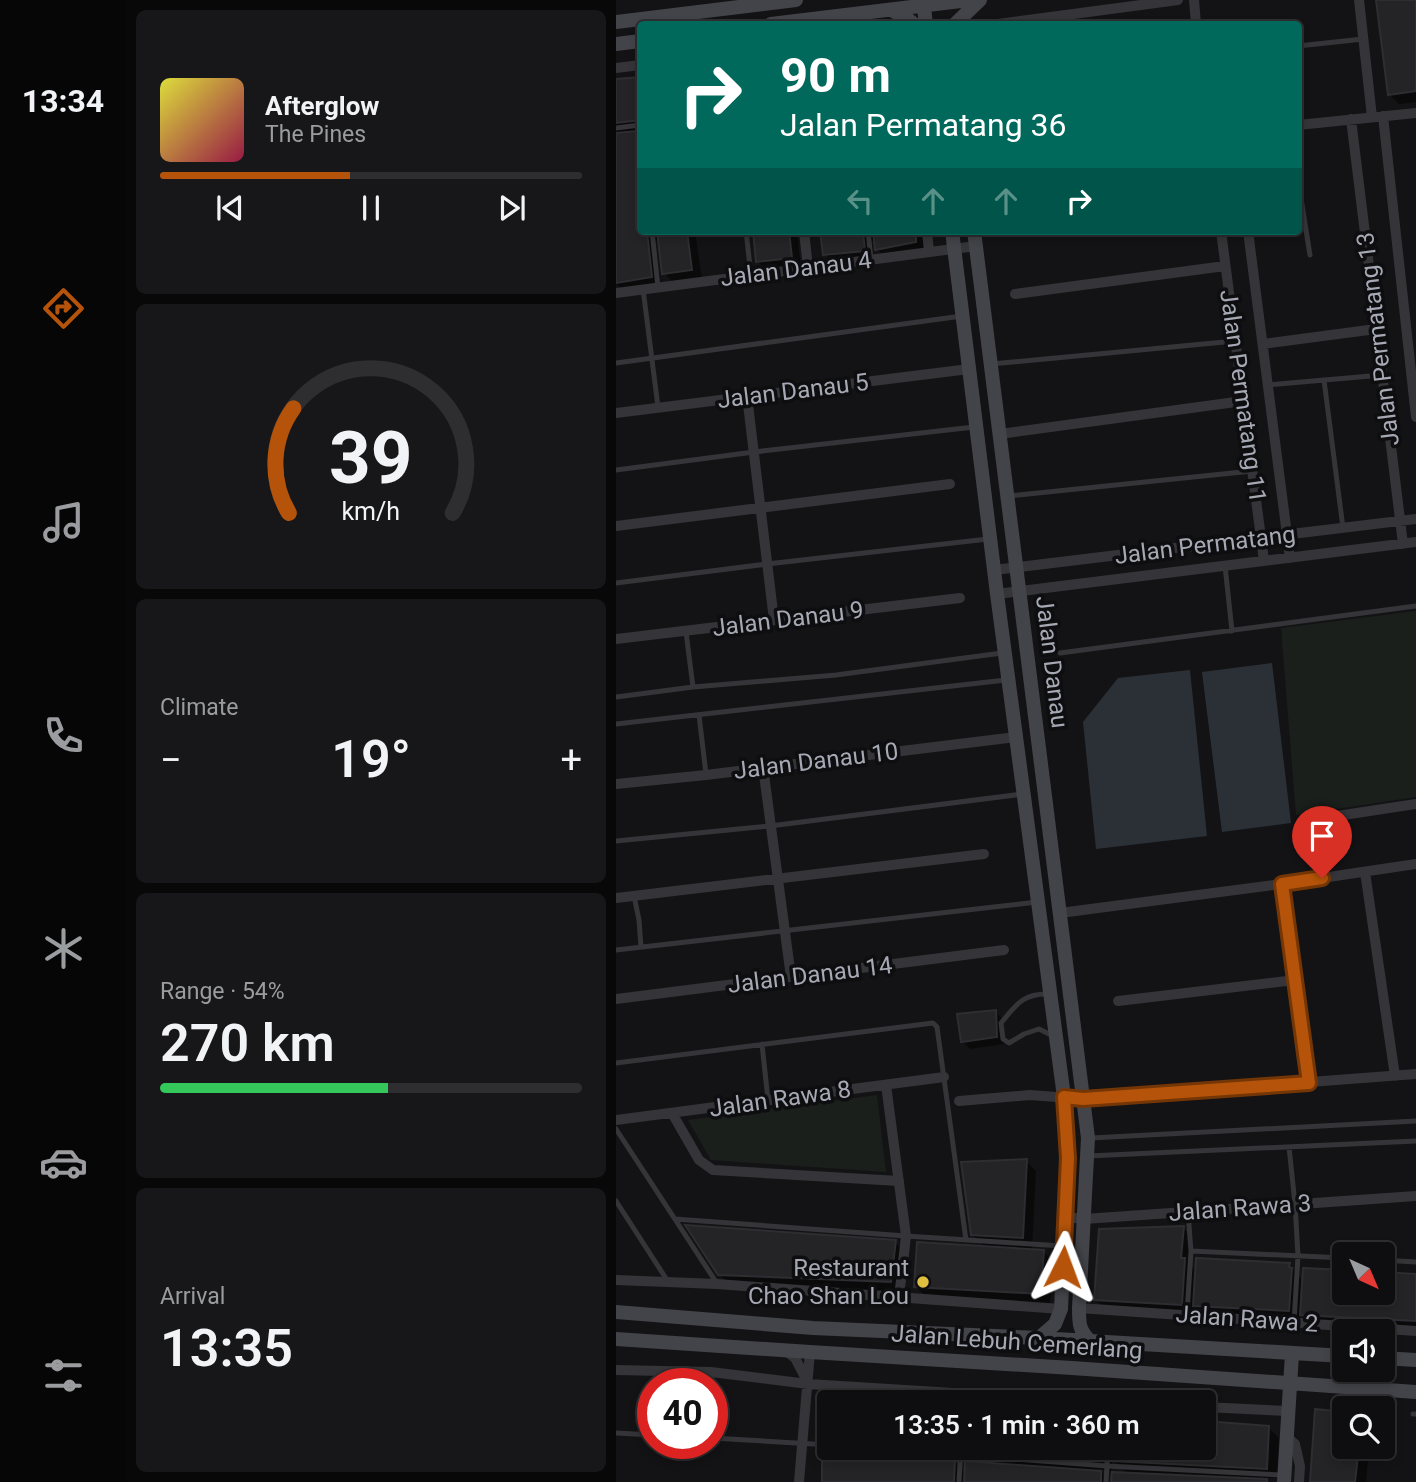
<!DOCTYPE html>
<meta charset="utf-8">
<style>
body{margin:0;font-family:Roboto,sans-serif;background:#171719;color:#f1f3f6;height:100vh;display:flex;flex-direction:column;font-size:26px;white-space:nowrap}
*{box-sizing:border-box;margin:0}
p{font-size:23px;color:#9b9c9f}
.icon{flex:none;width:38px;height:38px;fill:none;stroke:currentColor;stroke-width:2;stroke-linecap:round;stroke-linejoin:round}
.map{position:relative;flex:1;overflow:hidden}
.panel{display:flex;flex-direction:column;gap:10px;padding:10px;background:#080809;width:490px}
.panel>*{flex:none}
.hud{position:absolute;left:21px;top:21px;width:665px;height:214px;border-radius:7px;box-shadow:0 4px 10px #0003,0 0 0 2px #2e2e30;background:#00695c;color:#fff;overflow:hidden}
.needle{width:46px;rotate:136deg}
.fabs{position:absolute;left:716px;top:1242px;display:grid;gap:14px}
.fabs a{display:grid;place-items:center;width:63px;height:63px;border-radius:7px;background:#0e0e10;box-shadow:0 4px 10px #0003,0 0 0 2px #2e2e30;font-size:35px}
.speed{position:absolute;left:21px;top:1368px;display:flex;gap:14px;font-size:35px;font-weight:700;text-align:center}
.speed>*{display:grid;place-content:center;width:91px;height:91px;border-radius:50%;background:#0e0e10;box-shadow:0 4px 10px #0003,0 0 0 2px #2e2e30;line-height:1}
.speed .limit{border:10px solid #d22;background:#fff;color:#111}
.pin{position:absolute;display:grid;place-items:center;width:60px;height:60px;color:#fff;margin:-72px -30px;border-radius:50% 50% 50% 0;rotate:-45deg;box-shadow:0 0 7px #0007}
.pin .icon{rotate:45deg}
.me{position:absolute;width:77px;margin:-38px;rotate:3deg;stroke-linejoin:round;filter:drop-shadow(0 0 5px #0008)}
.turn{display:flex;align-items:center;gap:24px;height:147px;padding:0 28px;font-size:32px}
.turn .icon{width:91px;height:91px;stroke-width:2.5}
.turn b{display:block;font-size:49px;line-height:60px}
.lanes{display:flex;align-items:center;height:66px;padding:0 28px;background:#0003;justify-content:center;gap:35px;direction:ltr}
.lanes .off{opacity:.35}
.big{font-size:52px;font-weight:600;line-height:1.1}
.panel .card{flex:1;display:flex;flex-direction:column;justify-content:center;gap:10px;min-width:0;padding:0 24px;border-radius:10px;background:#171719}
.panel .dial{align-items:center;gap:0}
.dial svg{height:182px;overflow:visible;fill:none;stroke:#2e2e30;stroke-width:7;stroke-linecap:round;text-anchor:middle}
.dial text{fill:#f1f3f6;stroke:none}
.song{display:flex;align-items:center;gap:21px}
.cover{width:84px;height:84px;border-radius:10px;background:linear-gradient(135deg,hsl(60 70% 55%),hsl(340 70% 35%))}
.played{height:7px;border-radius:4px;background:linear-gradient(90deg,#b45309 45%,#2e2e30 45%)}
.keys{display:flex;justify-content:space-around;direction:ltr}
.heat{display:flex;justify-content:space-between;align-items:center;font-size:38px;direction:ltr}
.charge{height:10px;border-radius:5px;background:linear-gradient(90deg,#34c759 54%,#2e2e30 0)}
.trip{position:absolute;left:201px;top:1390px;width:399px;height:70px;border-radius:7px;background:#0e0e10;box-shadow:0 4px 10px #0003,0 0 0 2px #2e2e30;font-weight:600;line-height:70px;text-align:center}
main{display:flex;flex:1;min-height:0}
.dock{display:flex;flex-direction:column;width:126px;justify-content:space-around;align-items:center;background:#060606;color:#9b9c9f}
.dock .icon{width:49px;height:49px}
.dock .on{color:#b45309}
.dock b{font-size:32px;color:#f1f3f6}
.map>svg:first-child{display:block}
</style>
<main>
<nav class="dock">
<b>13:34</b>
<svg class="icon on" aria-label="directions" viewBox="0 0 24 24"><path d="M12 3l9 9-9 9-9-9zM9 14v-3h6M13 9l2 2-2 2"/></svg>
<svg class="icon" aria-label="music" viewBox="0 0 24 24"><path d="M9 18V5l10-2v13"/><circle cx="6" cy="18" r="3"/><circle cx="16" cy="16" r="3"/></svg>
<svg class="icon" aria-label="phone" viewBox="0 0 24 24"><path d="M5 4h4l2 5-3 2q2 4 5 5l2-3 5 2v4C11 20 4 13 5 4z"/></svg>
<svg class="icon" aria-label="climate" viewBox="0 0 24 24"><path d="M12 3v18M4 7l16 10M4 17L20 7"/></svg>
<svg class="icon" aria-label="car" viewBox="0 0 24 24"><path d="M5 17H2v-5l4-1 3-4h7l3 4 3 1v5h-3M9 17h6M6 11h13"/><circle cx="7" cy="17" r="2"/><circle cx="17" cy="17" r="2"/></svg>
<svg class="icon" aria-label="filters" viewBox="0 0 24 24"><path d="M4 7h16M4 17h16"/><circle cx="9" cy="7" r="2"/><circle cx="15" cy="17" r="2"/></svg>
</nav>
<section class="panel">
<div class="card">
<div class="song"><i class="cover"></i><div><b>Afterglow</b><p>The Pines</p></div></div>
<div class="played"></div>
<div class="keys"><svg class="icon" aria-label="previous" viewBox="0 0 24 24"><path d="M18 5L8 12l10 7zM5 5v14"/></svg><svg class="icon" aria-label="pause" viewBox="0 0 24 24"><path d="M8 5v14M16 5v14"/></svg><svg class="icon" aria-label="next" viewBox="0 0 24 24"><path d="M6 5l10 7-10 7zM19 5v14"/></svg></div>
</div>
<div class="card dial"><svg viewBox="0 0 100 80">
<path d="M14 69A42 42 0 1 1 86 69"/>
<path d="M14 69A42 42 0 0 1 16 23" stroke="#b45309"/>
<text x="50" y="56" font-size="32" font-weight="700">39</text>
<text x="50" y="72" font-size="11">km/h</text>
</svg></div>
<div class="card"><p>Climate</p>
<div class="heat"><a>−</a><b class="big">19°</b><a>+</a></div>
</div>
<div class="card"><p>Range · 54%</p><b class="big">270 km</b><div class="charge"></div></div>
<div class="card"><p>Arrival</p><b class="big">13:35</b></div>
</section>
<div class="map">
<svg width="800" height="1482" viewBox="0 0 800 1482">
<rect width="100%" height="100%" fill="#131315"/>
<!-- green -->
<path fill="#1a1f1b" d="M800 611V797L680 815 665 628Z
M261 1095 270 1172 95 1160 72 1120Z"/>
<!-- water -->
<path fill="#2b3037" d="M656 663 675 823 606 832 586 672Z
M574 670 591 836 480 849 467 722 502 678Z"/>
<!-- shadow -->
<path fill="#0007" fill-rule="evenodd" d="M762 0H800V102L783 104 773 94Z
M24 79V131H19L24 137V231H79L86 279 58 283 48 273 43 233 40 243 45 287 9 293 0 284V81Z
M138 231H181L185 268 152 272 142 262Z
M206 231H308L310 252 271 259 261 249 260 238 256 242 258 261 219 264 209 254Z
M379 1012 387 1019 388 1044 354 1049 347 1042Z
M410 1161 420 1171 416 1251 427 1252 438 1262 434 1303 310 1297 300 1287 370 1248 356 1234Z
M567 1228 577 1238 575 1266 581 1272 673 1264 687 1281 728 1272V1293H766L800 1275V1330L696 1325 684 1312 683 1321 589 1315 577 1303 576 1315 490 1310 480 1300Z
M279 1242 289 1253 285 1291 114 1285 103 1274Z
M211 1398 263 1402H214V1444L209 1439Z
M728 1414V1447H753L750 1482H696Z
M588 1423 652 1427 663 1438 661 1478H645L649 1482H497L512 1474 496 1459V1470L481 1469 494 1482H208L219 1449 217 1447H588ZM355 1452 366 1464 350 1474 334 1458 350 1459 351 1454Z"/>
<!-- building -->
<path fill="#242326" stroke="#2e2d31" stroke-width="2" d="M760 0H800V91L772 95Z
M24 77V120L0 123V79Z
M21 131 24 159V231H31L36 277 0 283V133Z
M41 231H71L76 270 46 274Z
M137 231H173L176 258 140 262Z
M204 231H247L249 251 207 255Z
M257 231H300V242L259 250Z
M380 1010 381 1037 345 1042 341 1014Z
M411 1159 407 1238 355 1235 345 1162Z
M69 1225 280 1240 275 1282 102 1275Z
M568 1226 565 1258H569L566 1305 478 1300 483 1229Z
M301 1242 428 1250 425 1294 298 1287Z
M580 1258 674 1263 673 1267 676 1268 673 1311 577 1306Z
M687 1268 728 1270V1293H766V1272L800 1274V1321L684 1315Z
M699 1409 728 1412V1447H743L739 1482H694Z
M588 1421 653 1426 651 1469 496 1461 497 1447H588Z
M350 1447H487L486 1460 350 1450Z
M206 1450 339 1460 338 1482H206Z
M349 1461 485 1471V1482H348Z
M496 1472 651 1479V1482H495Z"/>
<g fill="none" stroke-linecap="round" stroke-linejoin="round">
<!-- lane -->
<path stroke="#353539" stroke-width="5" d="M682 46 747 39
M0 128 24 125
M682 180 694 255
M36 231 42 287
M130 231 135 275
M252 231 255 259
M27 289 42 407
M0 363 346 316
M375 364 619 341
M708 380 727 528
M652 385 766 375
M0 470 138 452 358 427
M392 496 636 471
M609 566 616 631
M0 583 151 564 372 539
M70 632 77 687
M444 653 800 606
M0 697 77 687 220 675 386 653
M83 715 90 774
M0 724 390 680
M0 841 154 826 407 794
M18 896 23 920 25 947
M0 950 421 902
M433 994C407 993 400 1005 385 1023L387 1039 393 1043 408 1034 423 1029 437 1036
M146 1044 152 1100
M0 1063 317 1023 321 1027 350 1240
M0 1129 100 1282
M475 1138 800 1121
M673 1147 679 1204 682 1256 678 1322
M472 1156 800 1141
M0 1201 51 1280
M572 1212 575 1251
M59 1219 290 1236 446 1246
M766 1260 800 1262
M571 1314 575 1251 728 1258
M797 1414H800
M0 1433 37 1435
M96 1438 214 1445
M240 1447 491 1466 666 1475
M343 1482 345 1447
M490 1482 492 1447"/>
<!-- street -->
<path stroke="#353539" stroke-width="10" d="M578 0 580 24
M743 0 756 117
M382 24 562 0
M0 68 24 65
M767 116 800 417
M735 119 787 544
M682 125 800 113
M188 231 192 268
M311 231 313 252
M605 231 648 561
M632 231 674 558
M0 293 360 246
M399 294 609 266
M647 344 760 329
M131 396 158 620
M0 413 353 369
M384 434 627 401
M0 526 334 484
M378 570 800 519
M381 594 800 542
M0 639 344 598
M147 767 175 977
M0 784 90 775 400 737
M749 872 779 1076
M706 878 701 819 800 804
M666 884 693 1083
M0 898 368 854
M444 913 666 884 800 864
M0 999 388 950
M502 1001 679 980
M270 1085 290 1236 283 1298
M343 1101 414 1095 467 1099 800 1074
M56 1113 83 1160 97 1170 283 1181
M0 1120 328 1077
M449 1217 468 1219 800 1196
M0 1280 101 1284 445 1309
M463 1308 800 1331
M170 1351 179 1358 191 1381
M0 1370 95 1372 192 1384 485 1402
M588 1407 672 1411
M671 1437 679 1444 684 1466 683 1482
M183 1482 194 1352"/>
<!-- secondary -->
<path stroke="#434449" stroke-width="14" d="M307 0 310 24
M275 10 289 17 298 24
M0 22 180 0
M155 24 353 0
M339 24 364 0
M0 44 24 41
M336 231 381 594 448 1097 452 1158 445 1309 439 1324 423 1338
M358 231 472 1138 463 1308C463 1324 463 1330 474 1341
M0 1312 197 1328 423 1338 728 1356
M0 1339 194 1352 456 1368 800 1392
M766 1358 800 1360
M668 1482 676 1354"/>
</g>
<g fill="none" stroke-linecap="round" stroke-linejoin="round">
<defs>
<path id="route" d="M447 1267 452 1158 448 1097 467 1099 693 1083 666 884 706 878"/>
</defs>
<!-- route casing -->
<use href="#route" stroke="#753606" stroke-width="18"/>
<!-- route -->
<use href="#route" stroke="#b45309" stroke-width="12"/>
</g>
<!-- markers -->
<circle fill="#e0be40" stroke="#0e0e10" stroke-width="2.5" cx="307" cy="1282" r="7"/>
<g text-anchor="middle" stroke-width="7" stroke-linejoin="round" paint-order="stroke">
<!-- street labels -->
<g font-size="24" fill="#a6a9b4" stroke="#0e0e10">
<text transform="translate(180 269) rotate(-7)" y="8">Jalan Danau 4</text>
<text transform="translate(762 339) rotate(-97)" y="8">Jalan Permatang 13</text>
<text transform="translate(177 391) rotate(-7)" y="8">Jalan Danau 5</text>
<text transform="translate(627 396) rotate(82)" y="8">Jalan Permatang 11</text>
<text transform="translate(589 545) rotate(-7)" y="8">Jalan Permatang</text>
<text transform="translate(172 619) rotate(-7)" y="8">Jalan Danau 9</text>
<text transform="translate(436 662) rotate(83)" y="8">Jalan Danau</text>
<text transform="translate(200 761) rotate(-7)" y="8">Jalan Danau 10</text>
<text transform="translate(194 975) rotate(-7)" y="8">Jalan Danau 14</text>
<text transform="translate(164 1099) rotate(-8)" y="8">Jalan Rawa 8</text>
<text transform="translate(624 1208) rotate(-4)" y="8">Jalan Rawa 3</text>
<text transform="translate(631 1319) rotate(4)" y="8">Jalan Rawa 2</text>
<text transform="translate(401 1342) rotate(4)" y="8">Jalan Lebuh Cemerlang</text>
</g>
<!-- poi labels -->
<g font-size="24" fill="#a6a9b4" stroke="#0e0e10" text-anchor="end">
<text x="293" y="1276">Restaurant<tspan x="293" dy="28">Chao Shan Lou</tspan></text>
</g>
</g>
</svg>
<div class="fabs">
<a><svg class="needle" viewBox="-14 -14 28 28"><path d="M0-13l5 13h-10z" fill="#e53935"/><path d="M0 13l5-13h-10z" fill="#9b9c9f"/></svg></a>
<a><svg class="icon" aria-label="sound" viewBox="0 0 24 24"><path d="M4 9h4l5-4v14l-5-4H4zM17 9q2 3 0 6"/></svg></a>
<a><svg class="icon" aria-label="search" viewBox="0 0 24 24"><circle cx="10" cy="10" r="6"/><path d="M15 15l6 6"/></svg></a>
</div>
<div class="speed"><div class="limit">40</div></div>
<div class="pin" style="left:706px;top:878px;background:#d93025"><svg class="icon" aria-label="arrive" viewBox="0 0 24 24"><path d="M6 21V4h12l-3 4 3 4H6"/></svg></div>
<svg class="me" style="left:447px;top:1267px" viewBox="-20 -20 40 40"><path d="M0-17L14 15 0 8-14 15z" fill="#b45309" stroke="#fff" stroke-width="4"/></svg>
<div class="trip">13:35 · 1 min · 360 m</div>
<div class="hud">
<div class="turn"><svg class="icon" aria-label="right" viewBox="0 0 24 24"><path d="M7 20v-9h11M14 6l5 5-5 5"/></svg><div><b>90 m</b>Jalan Permatang 36</div></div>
<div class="lanes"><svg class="icon off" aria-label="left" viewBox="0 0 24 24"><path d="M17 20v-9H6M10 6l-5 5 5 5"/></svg><svg class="icon off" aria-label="ahead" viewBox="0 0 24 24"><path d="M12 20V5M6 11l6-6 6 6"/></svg><svg class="icon off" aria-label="ahead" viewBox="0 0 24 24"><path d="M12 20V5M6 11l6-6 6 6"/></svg><svg class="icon" aria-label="right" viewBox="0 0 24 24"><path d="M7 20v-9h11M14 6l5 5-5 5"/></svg></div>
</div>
</div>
</main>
